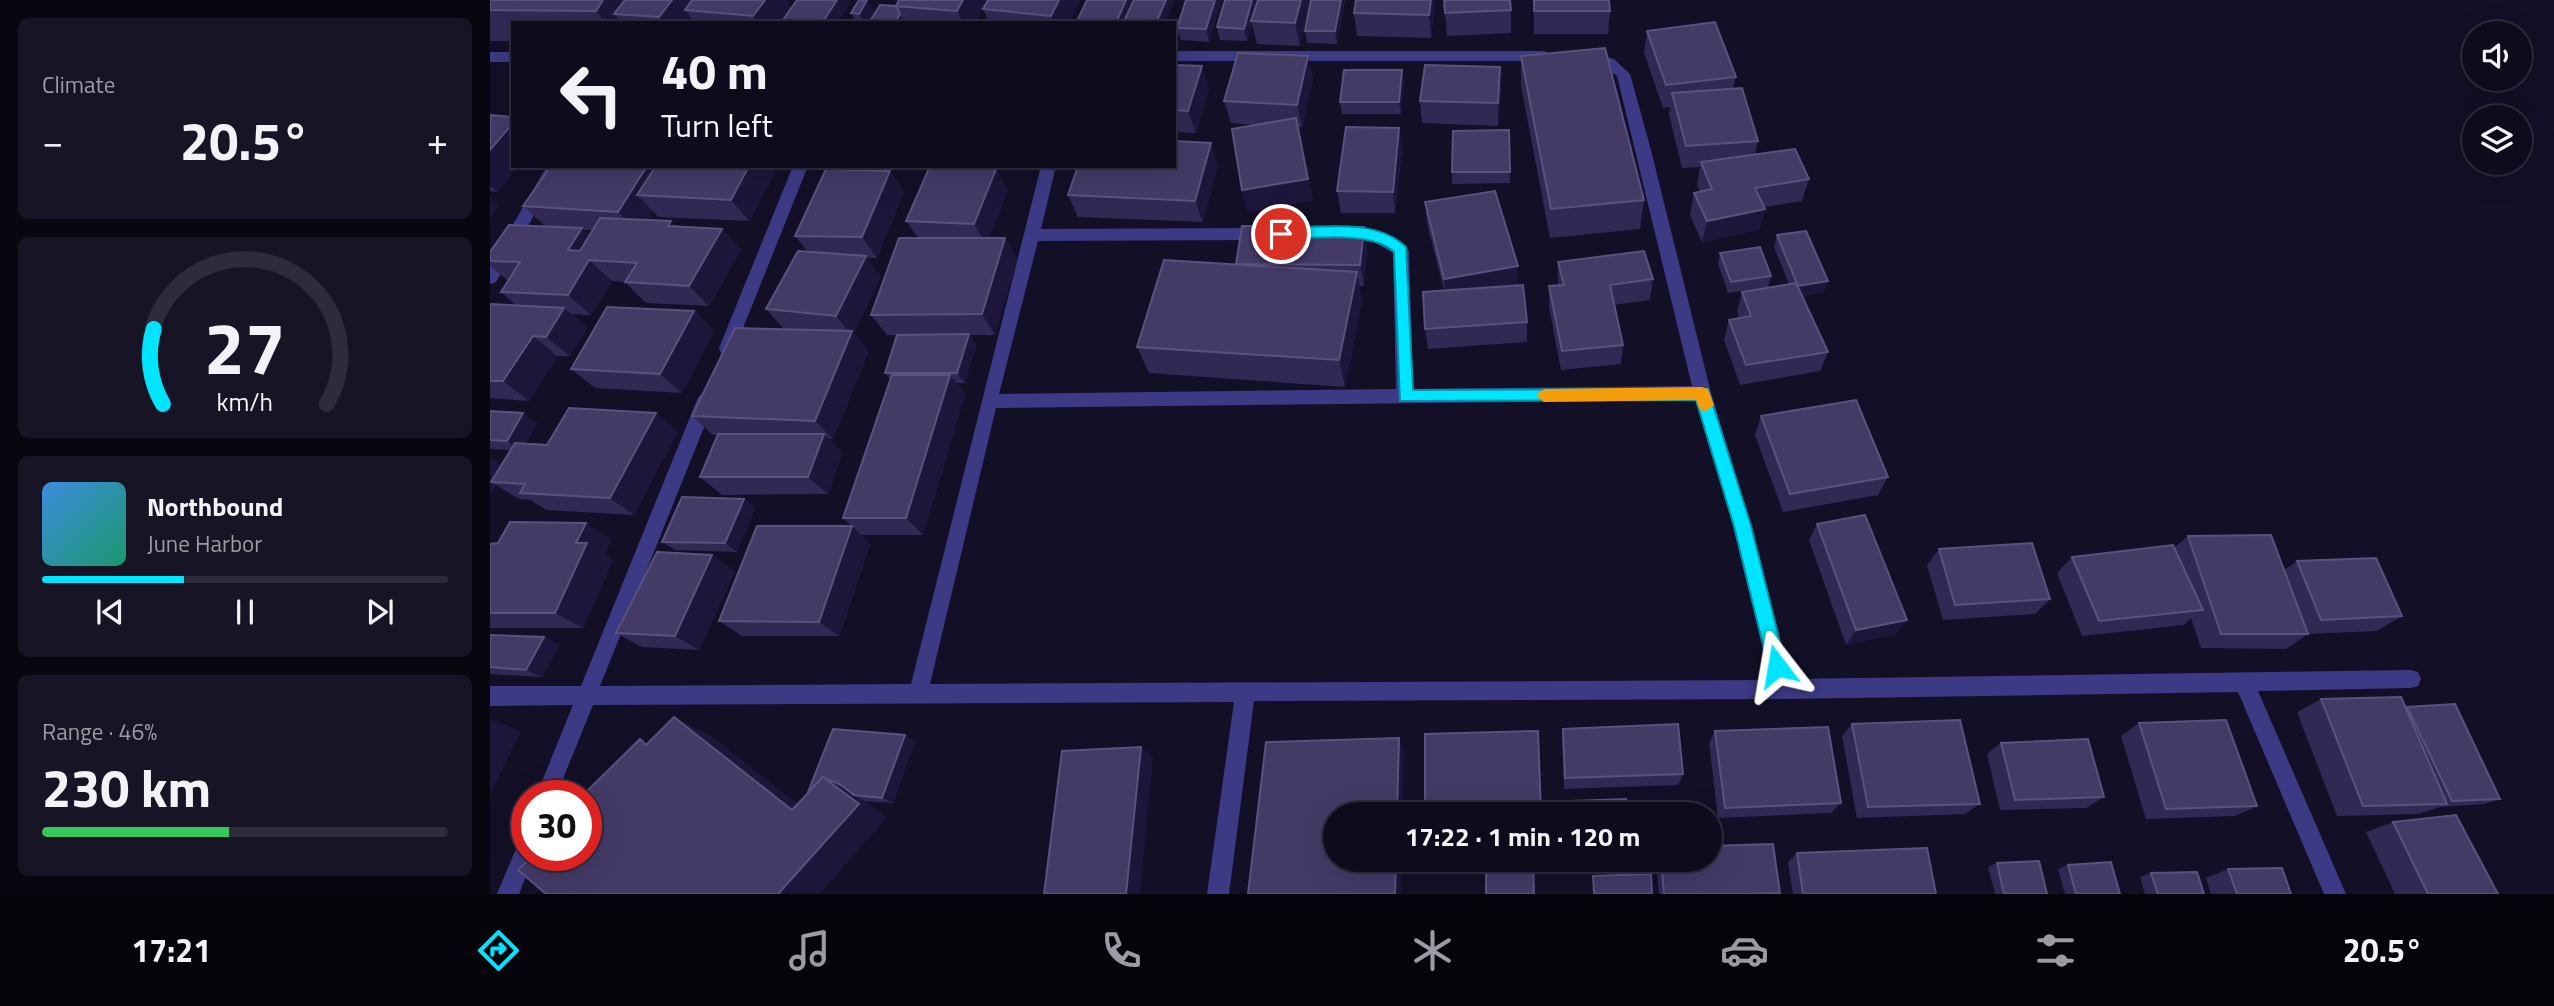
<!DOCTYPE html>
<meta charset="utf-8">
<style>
body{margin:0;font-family:"Titillium Web",sans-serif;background:#171425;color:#f1f3f6;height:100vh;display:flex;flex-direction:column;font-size:26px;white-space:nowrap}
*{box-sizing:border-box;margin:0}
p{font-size:23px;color:#9b9ba3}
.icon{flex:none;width:38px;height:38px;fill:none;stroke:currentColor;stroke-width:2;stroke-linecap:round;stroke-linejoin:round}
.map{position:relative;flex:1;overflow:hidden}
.drawer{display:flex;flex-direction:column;gap:18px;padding:18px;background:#08060f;width:490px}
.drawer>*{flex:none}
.top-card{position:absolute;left:21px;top:21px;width:665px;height:147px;border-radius:0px;box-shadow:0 7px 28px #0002,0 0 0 2px #2e2b3b;background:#0e0b1c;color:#f1f3f6;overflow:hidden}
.buttons{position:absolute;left:1972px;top:21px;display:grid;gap:14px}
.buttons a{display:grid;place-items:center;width:70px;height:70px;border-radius:50%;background:#0e0b1c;box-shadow:0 7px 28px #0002,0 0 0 2px #2e2b3b;font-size:35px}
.speed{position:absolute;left:21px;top:780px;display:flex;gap:14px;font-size:35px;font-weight:700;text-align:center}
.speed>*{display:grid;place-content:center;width:91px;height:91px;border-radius:50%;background:#0e0b1c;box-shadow:0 7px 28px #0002,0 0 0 2px #2e2b3b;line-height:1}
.speed .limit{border:10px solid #d22;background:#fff;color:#111}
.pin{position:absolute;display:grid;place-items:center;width:60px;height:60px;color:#fff;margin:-30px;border:4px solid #fff;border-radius:50%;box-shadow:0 2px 7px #0007}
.me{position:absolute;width:77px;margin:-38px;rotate:346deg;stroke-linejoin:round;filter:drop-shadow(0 0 5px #0008)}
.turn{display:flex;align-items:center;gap:24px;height:147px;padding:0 35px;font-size:32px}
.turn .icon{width:91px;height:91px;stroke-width:2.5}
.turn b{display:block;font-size:49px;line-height:60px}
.big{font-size:52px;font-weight:700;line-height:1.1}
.drawer .card{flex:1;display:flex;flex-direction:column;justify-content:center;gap:10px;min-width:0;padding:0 24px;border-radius:10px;background:#171425}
.drawer .dial{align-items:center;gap:0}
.dial svg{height:182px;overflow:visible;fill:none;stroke:#2e2b3b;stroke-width:7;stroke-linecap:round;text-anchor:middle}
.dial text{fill:#f1f3f6;stroke:none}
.song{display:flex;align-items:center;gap:21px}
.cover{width:84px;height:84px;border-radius:10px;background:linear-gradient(135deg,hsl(210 70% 55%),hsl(160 70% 35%))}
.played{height:7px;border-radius:4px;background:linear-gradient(90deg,#00e5ff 35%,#2e2b3b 35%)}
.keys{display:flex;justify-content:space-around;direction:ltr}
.heat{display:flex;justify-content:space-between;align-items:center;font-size:38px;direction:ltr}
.charge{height:10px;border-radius:5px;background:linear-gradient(90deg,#34c759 46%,#2e2b3b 0)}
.trip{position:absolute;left:833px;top:802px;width:399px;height:70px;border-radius:35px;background:#0e0b1c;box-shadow:0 7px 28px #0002,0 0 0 2px #2e2b3b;font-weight:700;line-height:70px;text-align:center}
.tabs{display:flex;height:112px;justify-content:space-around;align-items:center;background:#06040b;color:#9b9ba3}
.tabs .icon{width:49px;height:49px}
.tabs .on{color:#00e5ff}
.tabs b{font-size:32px;color:#f1f3f6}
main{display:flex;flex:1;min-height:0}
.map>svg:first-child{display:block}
</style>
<main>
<section class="drawer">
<div class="card"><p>Climate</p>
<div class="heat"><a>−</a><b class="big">20.5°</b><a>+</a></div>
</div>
<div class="card dial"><svg viewBox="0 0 100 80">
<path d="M14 69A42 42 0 1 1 86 69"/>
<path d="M14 69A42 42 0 0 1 10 36" stroke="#00e5ff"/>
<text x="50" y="56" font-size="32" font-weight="700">27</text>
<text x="50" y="72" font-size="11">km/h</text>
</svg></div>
<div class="card">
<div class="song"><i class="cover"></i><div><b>Northbound</b><p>June Harbor</p></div></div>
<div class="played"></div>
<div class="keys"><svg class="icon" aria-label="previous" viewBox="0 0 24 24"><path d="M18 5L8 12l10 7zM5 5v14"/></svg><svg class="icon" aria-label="pause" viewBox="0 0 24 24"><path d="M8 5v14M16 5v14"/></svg><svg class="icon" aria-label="next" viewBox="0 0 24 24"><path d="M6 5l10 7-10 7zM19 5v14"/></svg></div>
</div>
<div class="card"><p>Range · 46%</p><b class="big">230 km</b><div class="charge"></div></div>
</section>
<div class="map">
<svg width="2064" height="894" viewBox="0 0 2064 894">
<rect width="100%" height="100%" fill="#130f26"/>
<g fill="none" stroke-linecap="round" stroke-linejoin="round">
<!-- minor -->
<path fill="#3d3a85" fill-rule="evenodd" d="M684 51H1055L1062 56 1055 61H684Z
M0 52H23V62H0Z
M1097 52 1124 59 1140 74 1161 150 1221 393 1261 526 1300 679 1921 670 1928 672 1931 679 1928 686 1921 688 1768 691 1856 894H1834L1748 692 1293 699 764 701 739 894H717L744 702 103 705 66 796H46L83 705 0 706V686H91L207 400 210 395H222L225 400 110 686 421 684 551 166H566L551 229 772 228 780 234 772 240 548 241 509 394 906 389 903 253 884 242 848 237 845 233 848 229C869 222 907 231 919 251L923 389 1202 386 1127 76 1114 66 1092 60 1090 57ZM1206 400 1243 526 1281 680 440 684 506 408Z
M57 166H72L6 282 0 284V264Z
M303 166H318L245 348 243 353H231L229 348Z
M37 836V856H44L29 894H7L30 839Z"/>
</g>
<!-- wall -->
<path fill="#312854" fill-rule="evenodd" d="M0 0H296L301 7 290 23H204L202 19 199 23H23V41H0Z
M409 0H497L485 23H379L406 6Z
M498 0H590L579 23H499L493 9Z
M732 0 719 42 691 40 687 28Z
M855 0 847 44 817 43 815 31 817 17 810 46 767 44 762 24 757 41 730 40 727 27Z
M866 0H945L941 38 867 36 864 13Z
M954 0 1021 10V33L957 36Z
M1044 0H1119L1120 11 1118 34H1044Z
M385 12 378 23H366L361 13Z
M1157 31 1246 77 1243 88 1268 141 1265 154 1319 179 1312 201 1274 207 1275 209 1269 230 1212 242 1200 215 1204 193 1210 192 1207 184 1210 167 1192 168 1179 115 1180 107 1173 108 1154 53Z
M818 56 823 79 812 127H808L823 200 758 212 752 190 766 125 741 123 734 101Z
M1031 56 1154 200 1150 229 1060 238 1031 86Z
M684 65 719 89 706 133 684 132Z
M914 82 911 114H852L850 102Z
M1011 90 1008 126 932 123 930 101Z
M0 115 23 166H28L7 192 0 191Z
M909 128 912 150 905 213H851L847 191Z
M1019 130 1020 183 962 184V172Z
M728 165 713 222 588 217 578 195Z
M506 169 518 191 499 238H515L527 259 505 335H479L486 345 475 383H466L475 394 433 535H371L353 518 400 379 395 373 410 335H397L381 315 428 238 416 221Z
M400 171 414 192 387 258H377L391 277 364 333 379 351 343 439H339L352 452 338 494 232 495 210 477 228 435H223L202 416 294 329 276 309 318 252 305 236Z
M285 173 259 221 168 217 163 211 157 220 186 226 232 229 251 250 219 306 156 303 135 282 122 281 101 315 82 314 97 328 80 356H67L39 401 0 398V304L27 306 11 292 18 281 0 266V252L55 226 33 206ZM94 230H102L99 235Z
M935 202 1028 266V285L1037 322V342L938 349 935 329 954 290 937 224Z
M874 227 877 248 874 286H869L872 300 855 387 659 373 647 347 746 264Z
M1287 235 1334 292 1312 296 1338 352 1330 371 1250 385 1234 340 1239 320 1249 318 1247 312 1252 292 1299 284 1284 247Z
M1230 253 1281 276 1278 287 1238 293 1228 264Z
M1068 262 1163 279 1160 300 1124 305 1133 345 1131 364 1071 370 1059 307V286L1068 285Z
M204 311 224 331 192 393 105 388 81 369Z
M0 411 33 413 47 423 35 444 57 445 188 431 144 515 57 510 40 500 29 499 6 485 0 495V458L11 465 21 450 0 449Z
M1271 416 1398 477 1388 495 1293 512 1265 435Z
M254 499 265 508 247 552 185 550 172 542Z
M1327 524 1406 634 1356 645 1319 540Z
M1698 536 1794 570 1807 561 1912 616 1887 631 1818 634 1796 649 1711 648 1701 618 1694 625 1592 636 1567 573 1582 557 1684 548Z
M121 539 115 554 123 560 93 628H0V544Z
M380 543 349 636H252L229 621Z
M1449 549 1560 599 1545 614 1453 620 1437 565Z
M245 571 209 650 152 647 126 633Z
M0 635 54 637 69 645 52 677 0 674Z
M1831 699 1917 707 2010 799 1994 804 1950 807 1929 814 1847 816 1807 712Z
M1649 723 1767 806 1745 816 1656 819 1631 736Z
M1362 724 1490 804 1475 814 1367 818 1352 736Z
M1073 729 1193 774 1188 785 1074 789 1072 741Z
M1225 731 1351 803 1341 813 1228 818 1219 743Z
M218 734 307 804 415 735 425 742 403 803 375 801 396 818 329 894H56L158 743Z
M1511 743 1614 797 1596 808 1510 810 1497 754Z
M1903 822 2008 894H1905L1876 832Z
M1307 853 1446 894H1303L1298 862Z
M1166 859H1220L1290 893 1288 894H1169Z
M1507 863 1557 894H1505L1498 867Z
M1578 865 1630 894H1575L1568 869Z
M1738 869 1801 894H1721L1716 878Z
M1661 873 1714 894H1655L1650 877Z"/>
<!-- shaded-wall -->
<path fill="#1d163a" d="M113 0H154L124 14 132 23H115L106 11Z
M182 0H217L195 10 202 19 199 23H173L169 17Z
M275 0H296L301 7 290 23H268L263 16Z
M347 0H358L360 4 348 23H332Z
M377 0 385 12 378 23H374L369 14Z
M473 0H497L485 23H473L467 11Z
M569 0H590L579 23H564L561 16Z
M636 0H645L634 21 635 23H626Z
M676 0H685L675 23H666Z
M725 0H732L719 42 716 29Z
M762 0H769L761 21 762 24 757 41 754 29Z
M811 0H822L810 46 805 23Z
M851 0H855L847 44 845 31Z
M941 0H945L941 38 939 15Z
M410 14 415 23H405Z
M818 56 823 79 812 127 807 105Z
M712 66 719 89 706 133 698 111Z
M1010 67 1011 90 1008 126V103Z
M912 70 914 82 911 114 909 102Z
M806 118 823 200 758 212 752 190Z
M23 123V166H28L7 192 0 186V150Z
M909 128 912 150 905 213 903 192Z
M721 143 728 165 713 222 705 201Z
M157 166H190L147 195 163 211 149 233 128 212Z
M259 166H279L285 173 259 221 241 200Z
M506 169 518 191 496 245 484 224Z
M400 171 414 192 387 258 372 237Z
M0 197 9 205 0 218Z
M1275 209 1269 230 1212 242 1217 221Z
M874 227 877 248 874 286 870 265Z
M92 228 114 249 99 260 122 281 101 315 78 295V250Z
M232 229 251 250 219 306 199 286Z
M515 238 527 259 505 335 492 314Z
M376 256 391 277 364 333 379 351 343 439 325 421 361 334 346 316Z
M1028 266V287L956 300 954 279Z
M867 272 872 300 855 387 849 360Z
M1338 281 1334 292 1304 297 1308 286Z
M74 308 97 328 80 356 56 337Z
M204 311 224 331 192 393 170 374Z
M479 334 486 345 475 383 467 373Z
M43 336 67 356 39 401 13 381Z
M460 375 475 394 433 535 416 518Z
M33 413 47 423 31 451 17 441Z
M166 413 188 431 144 515 120 498Z
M334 434 352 452 338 494 318 477Z
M0 458 16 468 1 482 6 485 0 495Z
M254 499 265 508 247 552 235 543Z
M96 523 121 539 115 554 123 560 93 628 65 613 86 543Z
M362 526 380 543 349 636 329 622Z
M222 555 245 571 209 650 185 636Z
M1417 620 1406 634 1356 645 1366 630Z
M54 637 69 645 52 677 36 670Z
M184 717 218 734 332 823 302 810Z
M0 719 31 731 0 794Z
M415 735 425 742 403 803 392 798Z
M909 738 914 754 913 814H907Z
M651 747 663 758 650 894H636Z
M333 777 362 791 364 795 375 801 396 818 329 894H288Z
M906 859H912L911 894H905Z"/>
<!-- building -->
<path fill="#433a66" stroke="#5a527e" stroke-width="2" d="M0 0H113L106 11 0 10Z
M135 0H182L169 17 124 14Z
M202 0H275L263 16 195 10Z
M307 0H347L332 23H291Z
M369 0H377L369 14 361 13Z
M409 0H473L467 11 406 6Z
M498 0H569L561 16 493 9Z
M597 0H636L626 23 587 21Z
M644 0H676L666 23 634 21Z
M696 0H725L716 29 687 28Z
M735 0H762L754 29 727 27Z
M768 0H811L805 23 761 21Z
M821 0H851L845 31H815Z
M866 0H941L939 15 864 13Z
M954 0H1020L1021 10 955 13Z
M1044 0H1119L1120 11H1044Z
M390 5 406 6 410 14 405 23H379Z
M1225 22 1246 77 1176 85 1157 31Z
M1115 48 1154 200 1061 209 1031 56Z
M748 53 818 56 807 105 734 101Z
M684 65 712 66 698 111 684 110Z
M935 65 1010 67 1008 103 930 101Z
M854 70H912L909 102H850Z
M1252 88 1268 141 1196 146 1182 93Z
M0 115 23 117V123L0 150Z
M806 118 818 179 752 190 742 129Z
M856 127 909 128 903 192 847 191Z
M1019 130 1020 172H962L963 131Z
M684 141 721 143 705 201 578 195 588 166H684Z
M1305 149 1319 179 1265 188 1275 209 1217 221 1204 193 1222 189 1211 162Z
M61 166H157L128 212 33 206Z
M166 166H259L241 200 147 195Z
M440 166 506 169 484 224 416 221Z
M336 169 400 171 372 237 305 236Z
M1005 191 1028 266 954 279 935 202Z
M110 218 181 221 178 226 232 229 199 286 135 282 147 263 99 260 78 295 11 292 30 262 0 261V252L19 225 92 228 78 250 90 251Z
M752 226 874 227 870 265 746 264Z
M1316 231 1338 281 1308 286 1287 235Z
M409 238H515L492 314 381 315Z
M1270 247 1281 276 1241 282 1230 253Z
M308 251 376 256 346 316 276 309Z
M1154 251 1163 279 1120 285 1133 345 1072 351 1059 286 1074 285 1068 262Z
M674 260 867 272 849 360 647 347Z
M1306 283 1338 352 1256 365 1239 320 1261 316 1252 292Z
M1033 285 1037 322 935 329 933 292Z
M0 304 74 308 56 337 43 336 13 381H0Z
M117 307 204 311 170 374 81 369Z
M245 328 362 331 325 421 202 416Z
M479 334 467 373H395L407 335Z
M402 375H460L416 518H353Z
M1366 400 1398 477 1300 494 1271 416Z
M79 408 166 413 120 498 30 493 35 484 1 482 25 443 57 445Z
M0 411 33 413 17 441 0 440Z
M228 434H334L318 477H210Z
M192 497 254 499 235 543 172 542Z
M1375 515 1417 620 1366 630 1327 524Z
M20 522 96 523 86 543H97L65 613H0V544L8 543Z
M267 526H362L329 622 229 621Z
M1781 535 1818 634H1731L1698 536Z
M1542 543 1560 599 1465 605 1449 549Z
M1683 545 1713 610 1609 621 1582 557Z
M167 552 222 555 185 636 126 633Z
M1886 558 1912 616 1831 620 1807 561Z
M0 635 54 637 36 670 0 667Z
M1911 697 1957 804 1873 806 1831 699Z
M1965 704 2010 799 1962 801 1917 707Z
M184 717 302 810 333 777 369 804 288 894H56L28 870 43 856H96V796H92L150 739 156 745Z
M1470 720 1490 804 1378 807 1362 724Z
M1736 720 1767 806 1676 809 1649 723Z
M1188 724 1193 774 1075 778 1073 729Z
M1338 727 1351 803 1235 808 1225 731Z
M343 729 415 735 392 798 364 795 351 785 333 777 318 792Z
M1048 731 1051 814H935V734Z
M909 738 907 814H845V859H906L905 894H758L776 742Z
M1598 739 1614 797 1525 800 1511 743Z
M651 747 636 894H554L572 751Z
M1136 799 1138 814H1081V801Z
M1966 815 2008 894H1938L1903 822Z
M1283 844 1290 893 1255 894H1174L1171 859H1220V846Z
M1437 848 1446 894H1313L1307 853Z
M1043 859 1044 894H996V861Z
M1549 861 1557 894H1514L1507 863Z
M1621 862 1630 894H1586L1578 865Z
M1792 868 1801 894H1747L1738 869Z
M1707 872 1714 894H1668L1661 873Z
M1161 874 1162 894H1104L1103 876Z"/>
<!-- route -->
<path fill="#00e5ff" stroke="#0095a6" stroke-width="2" d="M791 228C830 228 885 217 916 247L923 390 1218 389 1261 526 1296 666 1293 672 1287 674 1281 672 1278 666 1244 526 1206 400 910 401 904 252C881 230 822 239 791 239L784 234Z"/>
<!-- slow -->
<path fill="#f59e0b" d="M1212 387 1218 389 1224 405 1216 411 1210 410 1206 400 1054 402 1046 395 1054 389Z"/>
</svg>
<div class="buttons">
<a><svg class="icon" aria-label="sound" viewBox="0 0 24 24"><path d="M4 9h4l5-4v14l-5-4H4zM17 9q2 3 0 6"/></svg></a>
<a><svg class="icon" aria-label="layers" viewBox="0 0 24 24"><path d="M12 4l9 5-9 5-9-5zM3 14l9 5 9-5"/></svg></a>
</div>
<div class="speed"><div class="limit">30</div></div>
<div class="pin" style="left:791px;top:234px;background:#d93025"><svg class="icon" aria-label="arrive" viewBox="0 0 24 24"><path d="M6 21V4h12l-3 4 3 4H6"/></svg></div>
<svg class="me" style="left:1287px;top:666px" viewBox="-20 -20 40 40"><path d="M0-17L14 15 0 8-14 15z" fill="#00e5ff" stroke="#fff" stroke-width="4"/></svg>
<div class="trip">17:22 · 1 min · 120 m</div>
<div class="top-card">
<div class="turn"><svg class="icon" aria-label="left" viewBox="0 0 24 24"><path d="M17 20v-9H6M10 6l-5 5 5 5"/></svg><div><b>40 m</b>Turn left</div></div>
</div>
</div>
</main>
<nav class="tabs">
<b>17:21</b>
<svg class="icon on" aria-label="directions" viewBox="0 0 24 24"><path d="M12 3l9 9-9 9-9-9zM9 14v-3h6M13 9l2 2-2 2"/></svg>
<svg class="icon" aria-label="music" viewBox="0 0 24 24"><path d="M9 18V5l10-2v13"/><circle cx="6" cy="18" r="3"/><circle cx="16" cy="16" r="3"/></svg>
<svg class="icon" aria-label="phone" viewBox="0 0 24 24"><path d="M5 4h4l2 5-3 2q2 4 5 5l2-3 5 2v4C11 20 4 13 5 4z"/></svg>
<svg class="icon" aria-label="climate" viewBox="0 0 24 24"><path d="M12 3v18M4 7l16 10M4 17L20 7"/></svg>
<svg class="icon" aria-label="car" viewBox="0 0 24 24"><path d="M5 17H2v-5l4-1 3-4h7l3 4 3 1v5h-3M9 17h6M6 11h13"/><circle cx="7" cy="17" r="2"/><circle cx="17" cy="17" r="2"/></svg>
<svg class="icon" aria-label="filters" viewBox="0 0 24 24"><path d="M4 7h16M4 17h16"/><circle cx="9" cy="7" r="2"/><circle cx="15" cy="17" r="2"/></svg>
<b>20.5°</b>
</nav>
